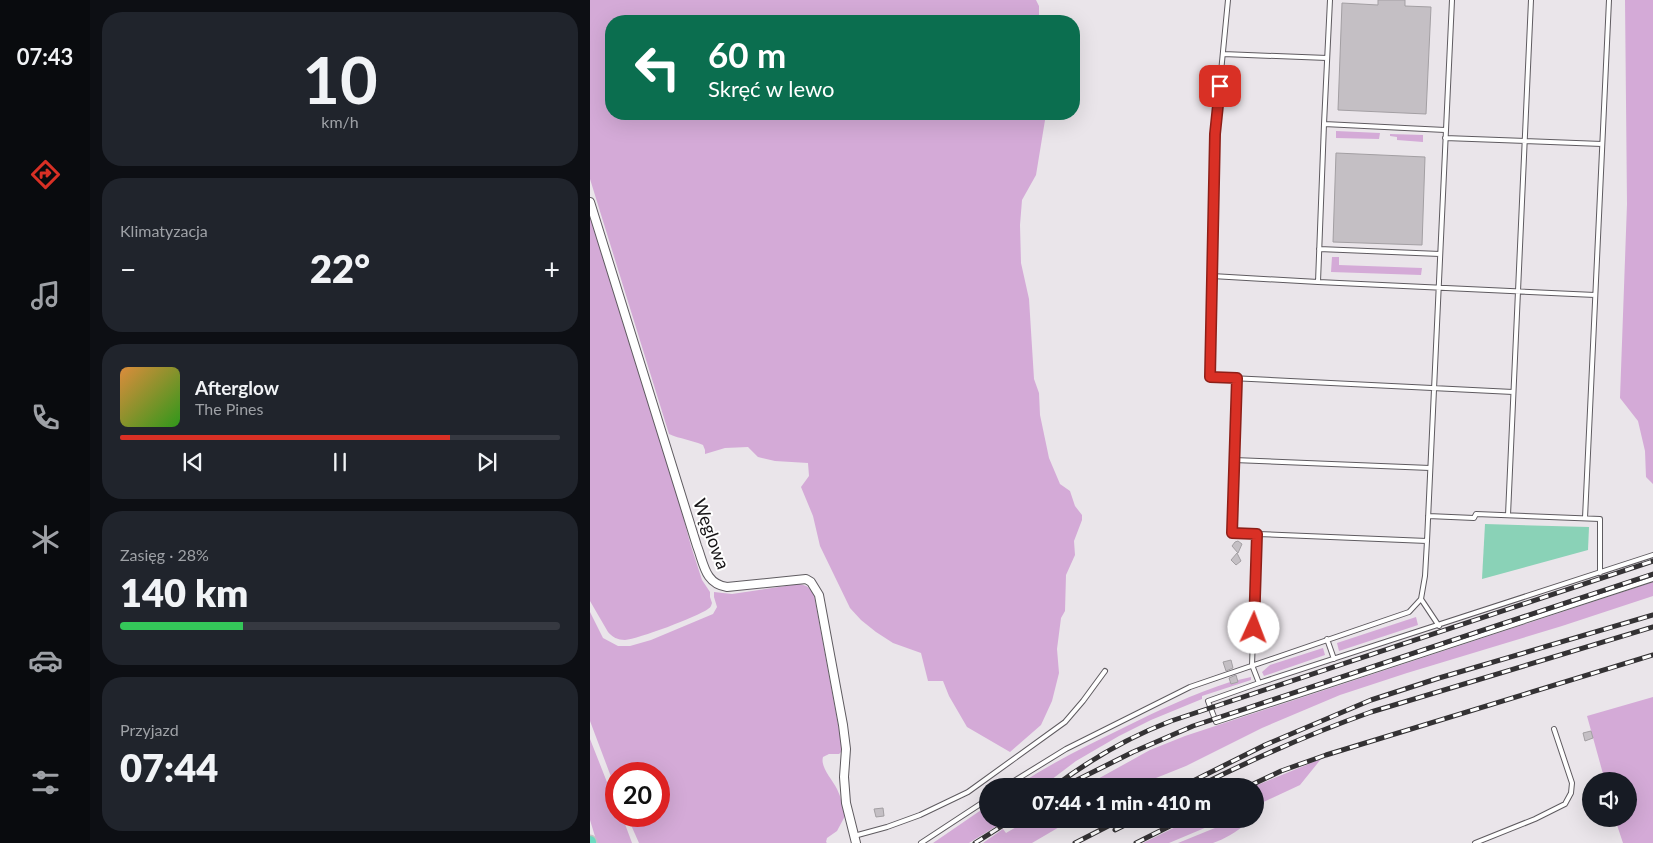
<!DOCTYPE html>
<html lang="pl">
<meta charset="utf-8">
<style>
body{margin:0;font-family:Lato,sans-serif;background:#20242c;color:#f1f3f6;height:100vh;display:flex;flex-direction:column;font-size:19px;white-space:nowrap}
*{box-sizing:border-box;margin:0}
p{font-size:16px;color:#9ea1a6}
.icon{flex:none;width:28px;height:28px;fill:none;stroke:currentColor;stroke-width:2;stroke-linecap:round;stroke-linejoin:round}
.map{position:relative;flex:1;overflow:hidden}
.panel{display:flex;flex-direction:column;gap:12px;padding:12px;background:#0d0f14;width:500px}
.panel>*{flex:none}
.hud{position:absolute;left:15px;top:15px;width:475px;height:105px;border-radius:20px;box-shadow:0 5px 20px #0002;background:#0b6e4f;color:#fff;overflow:hidden}
.controls{position:absolute;left:992px;top:772px;display:grid;gap:10px}
.controls a{display:grid;place-items:center;width:55px;height:55px;border-radius:50%;background:#171b24;box-shadow:0 5px 20px #0002;font-size:25px}
.speed{position:absolute;left:15px;top:762px;display:flex;gap:10px;font-size:25px;font-weight:700;text-align:center}
.speed>*{display:grid;place-content:center;width:65px;height:65px;border-radius:50%;background:#171b24;box-shadow:0 5px 20px #0002;line-height:1}
.speed .limit{border:8px solid #d22;background:#fff;color:#111}
.pin{position:absolute;display:grid;place-items:center;width:42px;height:42px;color:#fff;margin:-21px;border-radius:10px;box-shadow:0 2px 8px #0006}
.me{position:absolute;width:55px;margin:-28px;rotate:2deg;stroke-linejoin:round;filter:drop-shadow(0 0 4px #0008)}
.turn{display:flex;align-items:center;gap:18px;height:105px;padding:0 20px;font-size:22px}
.turn .icon{width:65px;height:65px;stroke-width:2.5}
.turn b{display:block;font-size:35px;line-height:42px}
.big{font-size:38px;font-weight:800;line-height:1.1}
.panel .card{flex:1;display:flex;flex-direction:column;justify-content:center;gap:8px;min-width:0;padding:0 18px;border-radius:20px;background:#20242c}
.panel .dial{align-items:center;gap:0}
.dial b{font-size:65px;line-height:1}
.song{display:flex;align-items:center;gap:15px}
.cover{width:60px;height:60px;border-radius:8px;background:linear-gradient(135deg,hsl(30 70% 55%),hsl(110 70% 35%))}
.played{height:5px;border-radius:2px;background:linear-gradient(90deg,#d93025 75%,#363941 75%)}
.keys{display:flex;justify-content:space-around;direction:ltr}
.heat{display:flex;justify-content:space-between;align-items:center;font-size:28px;direction:ltr}
.charge{height:8px;border-radius:4px;background:linear-gradient(90deg,#34c759 28%,#363941 0)}
.trip{position:absolute;left:389px;top:778px;width:285px;height:50px;border-radius:25px;background:#171b24;box-shadow:0 5px 20px #0002;font-weight:800;line-height:50px;text-align:center}
main{display:flex;flex:1;min-height:0}
.tabs{display:flex;flex-direction:column;width:90px;justify-content:space-around;align-items:center;background:#090b0e;color:#9ea1a6}
.tabs .icon{width:35px;height:35px}
.tabs .active{color:#d93025}
.tabs b{font-size:22px;color:#f1f3f6}
.map>svg:first-child{display:block}
</style>
<main>
<nav class="tabs">
<b>07:43</b>
<svg class="icon active" aria-label="directions" viewBox="0 0 24 24"><path d="M12 3l9 9-9 9-9-9zM9 14v-3h6M13 9l2 2-2 2"/></svg>
<svg class="icon" aria-label="music" viewBox="0 0 24 24"><path d="M9 18V5l10-2v13"/><circle cx="6" cy="18" r="3"/><circle cx="16" cy="16" r="3"/></svg>
<svg class="icon" aria-label="phone" viewBox="0 0 24 24"><path d="M5 4h4l2 5-3 2q2 4 5 5l2-3 5 2v4C11 20 4 13 5 4z"/></svg>
<svg class="icon" aria-label="climate" viewBox="0 0 24 24"><path d="M12 3v18M4 7l16 10M4 17L20 7"/></svg>
<svg class="icon" aria-label="car" viewBox="0 0 24 24"><path d="M5 17H2v-5l4-1 3-4h7l3 4 3 1v5h-3M9 17h6M6 11h13"/><circle cx="7" cy="17" r="2"/><circle cx="17" cy="17" r="2"/></svg>
<svg class="icon" aria-label="filters" viewBox="0 0 24 24"><path d="M4 7h16M4 17h16"/><circle cx="9" cy="7" r="2"/><circle cx="15" cy="17" r="2"/></svg>
</nav>
<section class="panel">
<div class="card dial"><b>10</b><p>km/h</p></div>
<div class="card"><p>Klimatyzacja</p>
<div class="heat"><a>−</a><b class="big">22°</b><a>+</a></div>
</div>
<div class="card">
<div class="song"><i class="cover"></i><div><b>Afterglow</b><p>The Pines</p></div></div>
<div class="played"></div>
<div class="keys"><svg class="icon" aria-label="previous" viewBox="0 0 24 24"><path d="M18 5L8 12l10 7zM5 5v14"/></svg><svg class="icon" aria-label="pause" viewBox="0 0 24 24"><path d="M8 5v14M16 5v14"/></svg><svg class="icon" aria-label="next" viewBox="0 0 24 24"><path d="M6 5l10 7-10 7zM19 5v14"/></svg></div>
</div>
<div class="card"><p>Zasięg · 28%</p><b class="big">140 km</b><div class="charge"></div></div>
<div class="card"><p>Przyjazd</p><b class="big">07:44</b></div>
</section>
<div class="map">
<svg width="1063" height="843" viewBox="0 0 1063 843">
<rect width="100%" height="100%" fill="#eae5ea"/>
<!-- green -->
<path fill="#d4aad7" d="M0 0H446L449 6V21H21V114H456L446 175 432 200 430 225 431 263 439 299 444 379 449 393 450 415 459 458 470 484 480 491 485 506 492 515V520L484 541 485 555 476 575 475 611 471 618 467 649 469 673 462 701 451 725 420 752 377 727 359 696 353 681H338L331 653 303 643 286 632 271 620 260 608 230 546 223 516 211 487 219 476 218 463 185 461 168 457 158 447 135 448 115 454V450L113 445C102 440 90 439 79 434L0 179Z
M1035 0H1063V484L1056 477 1055 451 1048 421 1030 398 1037 204Z
M746 131 790 133 789 139 746 138Z
M800 134 833 135V142L807 140V137L800 136Z
M0 211 87 494 101 546 112 580 120 592V597L122 603C121 606 121 607 118 609 107 617 48 639 35 640 28 640 22 637 18 632L0 601Z
M742 257H749V265L832 268 831 275 741 272Z
M1063 582V596L972 626 817 673 750 695 672 728 596 766 546 786H495L560 750 595 736Z
M209 584C217 585 220 588 224 595L252 746V751L249 754H239L233 757C230 767 242 779 247 789 251 797 253 807 255 816L247 831 237 838 236 842 237 843H49L37 816H69V774H26V790L0 721V612L13 638 28 646H40L61 640 123 614 127 607 124 597V592L142 594Z
M826 617 828 625 749 651 747 643Z
M733 648 735 655 674 676 672 672 680 665Z
M661 677V680L612 696V699L561 720 529 736 486 761 453 786H427C461 763 498 745 535 727 569 710 603 694 640 682L641 684 648 682V680Z
M1063 697V843H1033L1025 819H1039V781H1015L997 716Z
M0 739 26 805V816H32L42 843H7L0 820Z
M731 759 710 785 665 806V786Z
M397 806 398 819H409L407 820 410 824 379 843H343Z
M440 819H483L442 843H393L413 829 416 833Z
M602 819H636L579 843H553Z
M647 819H655L656 824C646 832 635 839 623 843H588Z"/>
<!-- water -->
<path fill="#8ad2b7" d="M895 524 999 527 998 550 892 579Z"/>
<!-- building -->
<path fill="#c4bfc4" stroke="#a39fa3" d="M788 0H815V6L841 7 836 114 748 110 752 3 788 5Z
M746 153 835 157 832 245 743 242Z
M648 541 652 544 648 553 642 546 645 542Z
M647 553 651 561 646 565 641 560Z
M641 660 643 668 636 671 633 662Z
M646 675 648 682 641 684 639 678Z
M1001 731 1003 738 995 741 993 733Z
M293 808 294 816 286 817 284 809Z"/>
<g fill="none" stroke-linecap="round" stroke-linejoin="round">
<defs>
<path id="lane" d="M638 0 625 134 620 377 923 392
M633 54 737 58
M734 124 740 0
M855 130 734 124 728 282 1005 295
M855 138 1012 144
M729 249 850 254
M622 276 728 282
M647 379 642 533 667 534 662 665 669 683 618 701 626 722 1063 579
M644 460 840 468
M918 515 941 0
M838 516 884 518 886 514 1010 519V573
M995 518 1019 0
M667 534 837 541
M831 599 849 626
M737 639 744 659
M669 683 1063 555
M416 786 476 749 600 687 819 612 831 599 835 576 837 541 862 0
M264 836 297 827 330 815 378 792 475 722 493 701 515 671
M331 843 398 799
M885 843 945 819 975 804 981 793 982 783 964 729"/>
<path id="street" d="M0 202 107 546C114 564 115 584 137 587L216 579 221 582 229 595 253 725 256 749 254 777 256 803 266 843"/>
<path id="primary" d="M0 842V843"/>
</defs>
<!-- lane casing -->
<use href="#lane" stroke="#5f5b60" stroke-width="6"/>
<!-- street casing -->
<use href="#street" stroke="#5f5b60" stroke-width="10"/>
<!-- primary casing -->
<use href="#primary" stroke="#c3c2c3" stroke-width="15"/>
<!-- lane -->
<use href="#lane" stroke="#fff" stroke-width="4"/>
<!-- street -->
<use href="#street" stroke="#fff" stroke-width="8"/>
<!-- primary -->
<use href="#primary" stroke="#6ad9bf" stroke-width="12"/>
<defs>
<path id="rail" d="M465 786C501 759 539 737 581 721L1063 561
M475 786 543 752 603 726 1063 574
M593 786 675 745 781 700 849 678 1063 615
M609 786C665 758 722 733 781 712L1063 627
M659 786 691 771 736 755 1063 655
M525 830 547 819
M385 843 423 819
M485 843 532 819
M546 843 594 819"/>
</defs>
<!-- rail casing -->
<use href="#rail" stroke="#343234" stroke-width="5"/>
<!-- rail -->
<use href="#rail" stroke="#fff" stroke-width="3" stroke-dasharray="9" stroke-linecap="butt"/>
</g>
<g fill="none" stroke-linecap="round" stroke-linejoin="round">
<defs>
<path id="route" d="M630 86 625 134 620 377 647 378 642 533 667 534 664 628"/>
</defs>
<!-- route casing -->
<use href="#route" stroke="#8d1f18" stroke-width="12"/>
<!-- route -->
<use href="#route" stroke="#d93025" stroke-width="9"/>
</g>
<g text-anchor="middle" stroke-width="4" stroke-linejoin="round" paint-order="stroke">
<!-- street labels -->
<g font-size="18" fill="#171517" stroke="#fff">
<text transform="translate(121 534) rotate(70)" y="6">Węglowa</text>
</g>
</g>
</svg>
<div class="controls">
<a><svg class="icon" aria-label="sound" viewBox="0 0 24 24"><path d="M4 9h4l5-4v14l-5-4H4zM17 9q2 3 0 6"/></svg></a>
</div>
<div class="speed"><div class="limit">20</div></div>
<div class="pin" style="left:630px;top:86px;background:#d93025"><svg class="icon" aria-label="arrive" viewBox="0 0 24 24"><path d="M6 21V4h12l-3 4 3 4H6"/></svg></div>
<svg class="me" style="left:664px;top:628px" viewBox="-20 -20 40 40"><circle r="19" fill="#fff"/><path d="M0-13L10 11 0 6-10 11z" fill="#d93025"/></svg>
<div class="trip">07:44 · 1 min · 410 m</div>
<div class="hud">
<div class="turn"><svg class="icon" aria-label="left" viewBox="0 0 24 24"><path d="M17 20v-9H6M10 6l-5 5 5 5"/></svg><div><b>60 m</b>Skręć w lewo</div></div>
</div>
</div>
</main>
